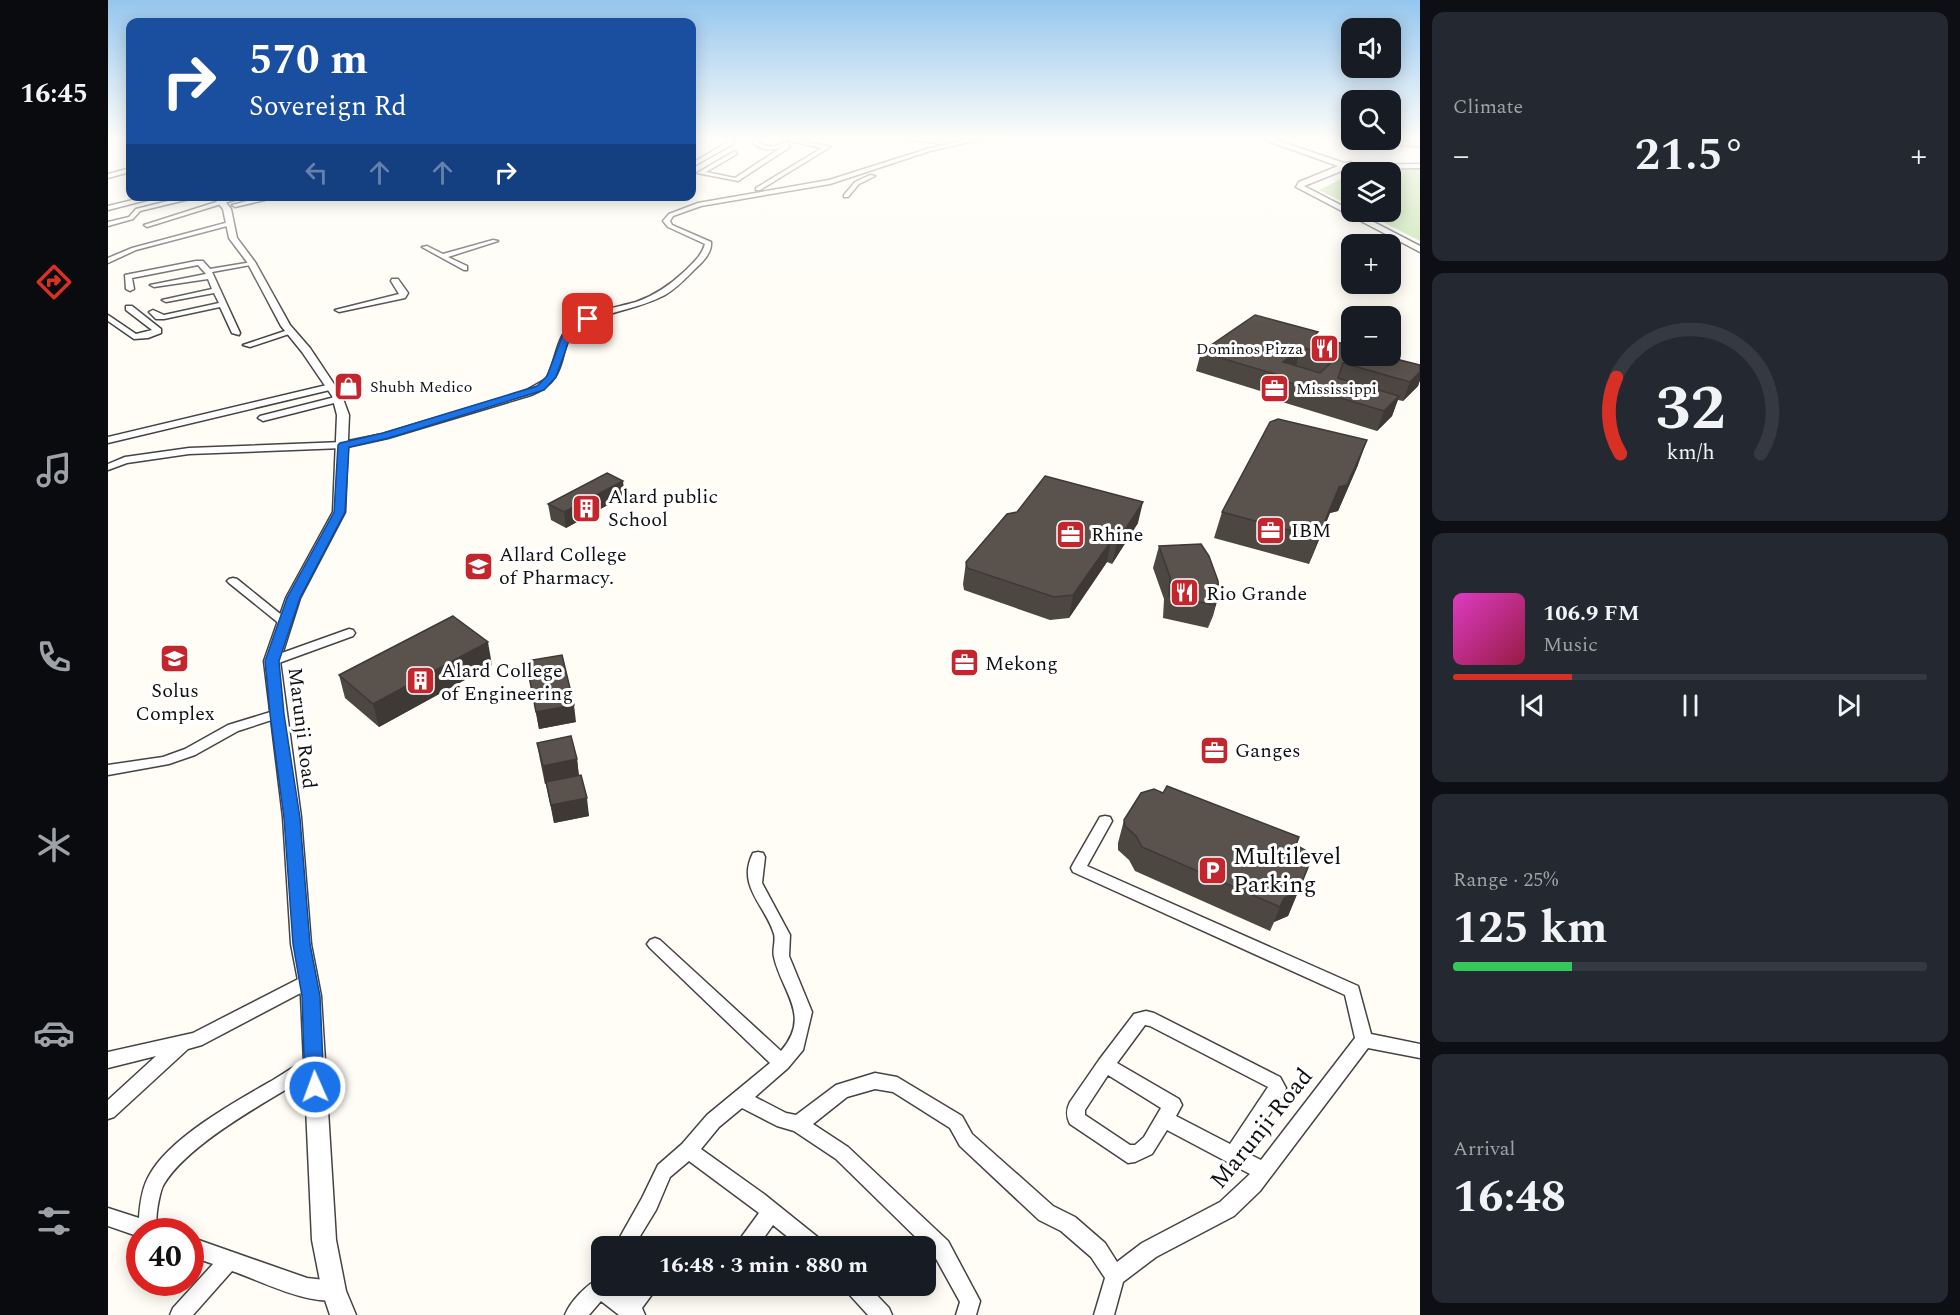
<!DOCTYPE html>
<meta charset="utf-8">
<style>
body{margin:0;font-family:Spectral,serif;background:#242831;color:#f1f3f6;height:100vh;display:flex;flex-direction:column;font-size:22px;white-space:nowrap}
*{box-sizing:border-box;margin:0}
p{font-size:20px;color:#9ea1a6}
.icon{flex:none;width:33px;height:33px;fill:none;stroke:currentColor;stroke-width:2;stroke-linecap:round;stroke-linejoin:round}
.map{position:relative;flex:1;overflow:hidden}
.details{display:flex;flex-direction:column;gap:12px;padding:12px;background:#0d0f14;width:540px}
.details>*{flex:none}
.guide{position:absolute;left:18px;top:18px;width:570px;height:183px;border-radius:12px;box-shadow:0 3px 15px #0003;background:#1a4fa0;color:#fff;overflow:hidden}
.tools{position:absolute;left:1233px;top:18px;display:grid;gap:12px}
.tools a{display:grid;place-items:center;width:60px;height:60px;border-radius:12px;background:#171b24;box-shadow:0 3px 15px #0003;font-size:30px}
.speed{position:absolute;left:18px;top:1218px;display:flex;gap:12px;font-size:30px;font-weight:700;text-align:center}
.speed>*{display:grid;place-content:center;width:78px;height:78px;border-radius:50%;background:#171b24;box-shadow:0 3px 15px #0003;line-height:1}
.speed .limit{border:9px solid #d22;background:#fff;color:#111}
.pin{position:absolute;display:grid;place-items:center;width:51px;height:51px;color:#fff;margin:-26px;border-radius:12px;box-shadow:0 3px 9px #0006}
.me{position:absolute;width:66px;margin:-33px;rotate:358deg;stroke-linejoin:round;filter:drop-shadow(0 0 4px #0008)}
.turn{display:flex;align-items:center;gap:21px;height:126px;padding:0 24px;font-size:27px}
.turn .icon{width:78px;height:78px;stroke-width:2.5}
.turn b{display:block;font-size:42px;line-height:51px}
.lanes{display:flex;align-items:center;height:57px;padding:0 24px;background:#0003;justify-content:center;gap:30px;direction:ltr}
.lanes .off{opacity:.35}
.big{font-size:45px;font-weight:700;line-height:1.1}
.details .widget{flex:1;display:flex;flex-direction:column;justify-content:center;gap:9px;min-width:0;padding:0 21px;border-radius:12px;background:#242831}
.details .dial{align-items:center;gap:0}
.dial svg{height:156px;overflow:visible;fill:none;stroke:#363941;stroke-width:7;stroke-linecap:round;text-anchor:middle}
.dial text{fill:#f1f3f6;stroke:none}
.song{display:flex;align-items:center;gap:18px}
.cover{width:72px;height:72px;border-radius:9px;background:linear-gradient(135deg,hsl(310 70% 55%),hsl(340 70% 35%))}
.played{height:6px;border-radius:3px;background:linear-gradient(90deg,#d93025 25%,#363941 25%)}
.keys{display:flex;justify-content:space-around;direction:ltr}
.heat{display:flex;justify-content:space-between;align-items:center;font-size:33px;direction:ltr}
.charge{height:9px;border-radius:4px;background:linear-gradient(90deg,#34c759 25%,#363941 0)}
.trip{position:absolute;left:483px;top:1236px;width:345px;height:60px;border-radius:12px;background:#171b24;box-shadow:0 3px 15px #0003;font-weight:700;line-height:60px;text-align:center}
main{display:flex;flex:1;min-height:0}
.tab-bar{display:flex;flex-direction:column;width:108px;justify-content:space-around;align-items:center;background:#090b0e;color:#9ea1a6}
.tab-bar .icon{width:42px;height:42px}
.tab-bar .active{color:#d93025}
.tab-bar b{font-size:27px;color:#f1f3f6}
.map>svg:first-child{display:block}
</style>
<main>
<nav class="tab-bar">
<b>16:45</b>
<svg class="icon active" aria-label="directions" viewBox="0 0 24 24"><path d="M12 3l9 9-9 9-9-9zM9 14v-3h6M13 9l2 2-2 2"/></svg>
<svg class="icon" aria-label="music" viewBox="0 0 24 24"><path d="M9 18V5l10-2v13"/><circle cx="6" cy="18" r="3"/><circle cx="16" cy="16" r="3"/></svg>
<svg class="icon" aria-label="phone" viewBox="0 0 24 24"><path d="M5 4h4l2 5-3 2q2 4 5 5l2-3 5 2v4C11 20 4 13 5 4z"/></svg>
<svg class="icon" aria-label="climate" viewBox="0 0 24 24"><path d="M12 3v18M4 7l16 10M4 17L20 7"/></svg>
<svg class="icon" aria-label="car" viewBox="0 0 24 24"><path d="M5 17H2v-5l4-1 3-4h7l3 4 3 1v5h-3M9 17h6M6 11h13"/><circle cx="7" cy="17" r="2"/><circle cx="17" cy="17" r="2"/></svg>
<svg class="icon" aria-label="filters" viewBox="0 0 24 24"><path d="M4 7h16M4 17h16"/><circle cx="9" cy="7" r="2"/><circle cx="15" cy="17" r="2"/></svg>
</nav>
<div class="map">
<svg width="1312" height="1315" viewBox="0 0 1312 1315">
<rect width="100%" height="100%" fill="#fffdf5"/>
<!-- forest -->
<path fill="#b9dc9c" d="M1312 169V241L1255 212H1282V172H1246Z
M1243 174V206L1211 190Z"/>
<g fill="none" stroke-linecap="round" stroke-linejoin="round">
<defs>
<path id="minor" d="M620 139H626L625 144 584 167V163L620 142Z
M646 139H652L650 142C659 149 669 147 678 141L682 147 630 181 589 173 627 151 629 154 598 172 627 178 674 147C664 151 654 151 645 143Z
M672 139H686L722 147 652 190H648V188L714 148Z
M798 139H825L838 142 835 144Z
M862 139H874L822 151 722 184 593 206 565 216 562 221 564 225 603 242C604 252 596 261 588 268 578 278 569 288 557 295 531 309 500 311 474 325 445 340 468 377 423 395L280 438 235 448 81 454 19 463 0 470V464L17 457 81 448 235 442 275 434 417 391 438 379C448 363 447 339 463 325 480 311 507 308 528 302 548 295 563 284 578 270 586 262 594 255 597 244L560 227 555 221 561 214 590 203 721 180 819 149Z
M1312 164V168L1247 169 1244 167 1247 165Z
M22 168V172L0 178V174Z
M762 175 767 176 751 184 740 197H736V195L747 182Z
M41 196H54L0 210V206Z
M80 196H94L32 211 25 219 0 226V222L21 217 28 209Z
M127 196H139L39 227 36 225Z
M399 196H406V197L403 199Z
M155 197 158 199 157 200 127 207 124 205Z
M121 222 124 224 123 225 28 250 0 263V258L24 248Z
M385 240 390 241 340 257 359 266V270H356L314 247 319 246 335 254Z
M88 261H95L102 269 144 262 148 264 104 272 132 333 131 335 124 333 112 307 56 319H48L41 312 45 310 56 315 111 303 106 293 58 302 54 300 104 289 100 279 46 287 42 285 98 274 90 265 24 278 26 289 22 291 18 289 17 275Z
M284 279H290L300 293 297 298 231 312 227 310 291 294 283 281Z
M18 306H24L53 329V333L40 338 26 339 0 321V315L28 334 44 330 18 310Z
M180 330 187 332 142 347 135 345Z
M223 384 227 387 226 389 0 443V437Z
M231 396 234 397V401L155 421 150 418 152 416Z
M125 578 129 579 181 621 183 623 181 625H173L121 583 119 581 121 579Z
M241 629 245 630 247 633 245 636 168 664 164 665 158 661 160 658Z
M169 710 175 714 173 717 130 731 87 755 61 764 0 775V765L55 757 77 749 120 725Z
M997 816 1002 817 1004 821 979 866 1250 986 1263 1034 1312 1044V1058L1260 1048 1152 1191 1126 1216 1048 1257 1015 1282 1006 1315H986L997 1278 983 1257 953 1231 931 1220 852 1146 842 1128 785 1092 767 1089 739 1097 705 1124 740 1147 840 1241 872 1301 868 1315H848L852 1302 826 1255 728 1159 686 1131 669 1126 634 1108 611 1127 593 1149 656 1194 712 1239 714 1246H691L665 1225 650 1246H630L632 1239 651 1213 581 1161 562 1177 548 1210 526 1246H507L534 1198 550 1165 574 1144 599 1115 662 1063 542 948 539 944 542 940 547 938 552 940 673 1051C704 1015 674 993 666 957 664 950 668 941 666 934 658 906 628 886 645 853L650 852 655 853 657 857 654 883 682 935 681 956 704 1012 695 1050 680 1068 647 1097 678 1113 688 1115 728 1085 767 1073 789 1077 854 1116 864 1134 945 1206 967 1217 997 1243 1009 1262 1034 1243 1112 1202 1142 1174 1059 1130 1044 1154 1027 1162 1020 1163 962 1124C958 1116 958 1110 962 1102L991 1060 1026 1014 1038 1011 1046 1013 1172 1077 1178 1088 1175 1094 1137 1152 1153 1160 1247 1038 1237 995 965 872 963 868 965 864 992 817ZM1037 1025 1042 1026 1160 1087 1122 1144 1068 1116 1074 1105 1071 1099 1009 1063ZM1000 1075 1053 1108 1036 1137 1027 1145H1022L977 1115V1110Z
M200 974 206 976 208 981 206 986 94 1045 80 1049 6 1117 0 1119V1100L48 1056 0 1068V1052L85 1033Z
M205 1057 211 1060 213 1065 211 1070C167 1097 82 1141 56 1184 52 1190 47 1216 49 1224 50 1227 52 1229 53 1232H32V1237L0 1226V1208L31 1218C32 1203 34 1187 42 1174 63 1137 128 1101 165 1080 178 1072 191 1063 205 1057Z
M82 1237 199 1278 226 1281 233 1284 236 1291 233 1298C207 1309 151 1280 124 1271L85 1315H62L65 1308 105 1264 82 1256Z
M492 1278 494 1286H505L518 1296 526 1286H548L545 1293 534 1308 537 1315H511L493 1301 481 1315H457C462 1302 479 1284 492 1278Z
M737 1286H760L781 1308 784 1315H760L740 1293Z"/>
<path id="tertiary" d="M1154 139H1165L1236 163 1243 162 1241 168 1196 186 1312 246V252L1188 187 1191 182 1230 166Z
M104 196H113L123 209 129 238 147 262 182 325 202 348 234 396 241 415 237 512 192 598 172 661 193 817 203 944 213 996 228 1240 238 1291 248 1315H222L214 1291 204 1240 193 996 183 944 175 817 156 661 178 598 225 512 229 415 224 396 194 352 173 326 139 262 121 238 115 209Z"/>
<path id="primary" d="M1290 139 1312 141V147L1264 143 1259 140Z"/>
</defs>
<!-- minor casing -->
<use href="#minor" stroke="#444" stroke-width="3"/>
<!-- tertiary casing -->
<use href="#tertiary" stroke="#444" stroke-width="3"/>
<!-- primary casing -->
<use href="#primary" stroke="#222" stroke-width="2"/>
<!-- minor -->
<use href="#minor" fill="#fff" fill-rule="evenodd"/>
<!-- tertiary -->
<use href="#tertiary" fill="#fff" fill-rule="evenodd"/>
<!-- primary -->
<use href="#primary" fill="#f9d66b" fill-rule="evenodd"/>
</g>
<!-- wall -->
<path fill="#4d4742" d="M1209 337 1312 365V380L1310 386 1295 401 1290 400 1284 416 1269 431 1161 398 1162 394 1088 371 1093 352Z
M1250 465 1230 511 1222 513 1201 564 1106 538 1114 512Z
M515 481 516 496 458 528 443 520 440 504Z
M909 512 1030 523 1004 564 999 562 961 618 942 620 856 590 855 584 858 562Z
M1051 546 1111 594 1100 628 1055 618 1056 599 1045 568Z
M418 661 468 722 431 729Z
M384 665 271 727 237 698 231 675Z
M429 743 469 759 471 776 481 816 446 823 438 784H437L432 760Z
M1016 820 1188 845 1203 860 1180 916 1166 922 1162 931 1027 871 1021 860 1010 850V843Z"/>
<!-- shaded-wall -->
<path fill="#3f3936" d="M1193 347 1188 366 1175 362Z
M1312 372V380L1310 386 1295 401 1302 382Z
M1291 396 1284 416 1269 431 1276 411Z
M1259 440 1250 465 1230 511 1222 513 1201 564 1210 538 1231 487Z
M515 481 516 496 458 528 456 512Z
M1035 502 1030 523 1004 564 1009 542Z
M1003 541 999 562 961 618 965 595Z
M1111 594 1105 616 1100 628 1107 605Z
M380 642 384 665 271 727 265 704Z
M466 705 468 722 431 729 428 712Z
M469 759 471 777 437 784 435 766Z
M479 798 481 816 446 823 443 805Z
M1190 892 1180 916 1166 922 1162 931 1176 898Z"/>
<!-- building -->
<path fill="#5a524d" stroke="#3f3936" stroke-width="1.5" fill-rule="evenodd" d="M1147 315 1210 332 1206 336 1244 346V356H1276L1312 365V372L1302 382 1235 363 1230 378 1291 396 1276 411 1166 378 1170 375 1093 352ZM1193 347 1229 357 1212 373 1175 362Z
M1170 419 1259 440 1239 485 1231 487 1210 538 1114 512 1162 422Z
M499 473 515 481 456 512 440 504Z
M937 476 1035 502 1009 542 1003 541 965 595 946 597 859 568 858 562 899 514 909 512Z
M1093 544 1101 556 1110 581 1111 594 1107 605 1061 596 1062 577 1051 546Z
M345 616 380 642 265 704 231 675Z
M454 655 466 705 428 712 418 661Z
M463 736 469 759 435 766 429 743Z
M473 775 479 798 443 805 438 782Z
M1059 786 1191 837 1188 845 1197 850 1203 860 1190 892 1176 898 1172 907 1034 847 1028 836 1017 826 1016 820 1033 793 1046 789 1055 793Z"/>
<!-- sky -->
<linearGradient id="sky" x2="0" y2="1"><stop stop-color="#95c6ee"/><stop offset="0.43" stop-color="#fffefa"/><stop offset="1" stop-color="#fffefa" stop-opacity="0"/></linearGradient>
<rect width="1312" height="323" fill="url(#sky)"/>
<!-- route -->
<path fill="#1a73e8" stroke="#114b97" stroke-width="1.5" d="M477 317 485 319 464 332 448 377 436 390 281 438 241 447 237 512 192 598 171 661 176 714 192 818 202 944 212 996 216 1087 213 1093 207 1096 200 1093 197 1087 194 996 185 944 176 818 162 714 157 661 179 598 226 512 230 445 232 443 275 433 429 386 439 376 457 329Z"/>
<!-- icons -->
<defs>
<symbol id="restaurant-square" viewBox="-11 -11 22 22"><rect x="-9" y="-9" width="18" height="18" rx="4" fill="#c4262e" stroke="#fff"/><path d="M-5-6h1v4h1v-4h1v4h1v-4h1v5L-1.5 .5V6h-2V.5L-5-1ZM5-6V6H3V1.5H1.5Q1.5-4 5-6Z" fill="#fff"/></symbol>
<symbol id="shop-square" viewBox="-11 -11 22 22"><rect x="-9" y="-9" width="18" height="18" rx="4" fill="#c4262e" stroke="#fff"/><path d="M-5-2.5h2.3a2.7 3.5 0 0 1 5.4 0H5L5.5 6h-11ZM-1.5-2.5h3a1.5 2.3 0 0 0-3 0Z" fill="#fff"/></symbol>
<symbol id="office-square" viewBox="-11 -11 22 22"><rect x="-9" y="-9" width="18" height="18" rx="4" fill="#c4262e" stroke="#fff"/><path d="M-6-3h4V-5.5h4V-3h4V5H-6ZM-1-4.5V-3h2v-1.5ZM-6 0V1H6V0Z" fill="#fff"/></symbol>
<symbol id="building-square" viewBox="-11 -11 22 22"><rect x="-9" y="-9" width="18" height="18" rx="4" fill="#c4262e" stroke="#fff"/><path d="M-4-6H4V6H1V3H-1V6H-4ZM-2.5-4.3h1.7v1.8h-1.7ZM.8-4.3h1.7v1.8H.8ZM-2.5-1h1.7V.8h-1.7ZM.8-1h1.7V.8H.8Z" fill="#fff"/></symbol>
<symbol id="university-square" viewBox="-11 -11 22 22"><rect x="-9" y="-9" width="18" height="18" rx="4" fill="#c4262e" stroke="#fff"/><path d="M0-5L7-2L0 1L-7-2ZM-4 1L0 2.5L4 1V4Q0 6-4 4Z" fill="#fff"/></symbol>
<symbol id="parking-square" viewBox="-11 -11 22 22"><rect x="-9" y="-9" width="18" height="18" rx="4" fill="#c4262e" stroke="#fff"/><path d="M-3.5-5.5H1a3.5 3.5 0 0 1 0 7H-1V5.5H-3.5ZM-1-3.4V-.6H.8a1.4 1.4 0 0 0 0-2.8Z" fill="#fff"/></symbol>
</defs>
<g fill-rule="evenodd">
<use href="#restaurant-square" x="1200" y="332" width="33" height="33"/>
<use href="#shop-square" x="224" y="370" width="33" height="33"/>
<use href="#office-square" x="1150" y="372" width="33" height="33"/>
<use href="#building-square" x="462" y="492" width="33" height="33"/>
<use href="#office-square" x="1146" y="514" width="33" height="33"/>
<use href="#office-square" x="946" y="518" width="33" height="33"/>
<use href="#university-square" x="354" y="550" width="33" height="33"/>
<use href="#restaurant-square" x="1060" y="576" width="33" height="33"/>
<use href="#university-square" x="50" y="642" width="33" height="33"/>
<use href="#office-square" x="840" y="646" width="33" height="33"/>
<use href="#building-square" x="296" y="664" width="33" height="33"/>
<use href="#office-square" x="1090" y="734" width="33" height="33"/>
<use href="#parking-square" x="1088" y="854" width="33" height="33"/>
</g>
<g text-anchor="middle" stroke-width="6" stroke-linejoin="round" paint-order="stroke">
<!-- far-poi labels -->
<g font-size="16" fill="#111" stroke="#fff" text-anchor="start">
<text x="1195" y="354" text-anchor="end">Dominos Pizza</text>
<text x="262" y="392">Shubh Medico</text>
<text x="1188" y="394">Mississippi</text>
</g>
<!-- poi labels -->
<g font-size="20" fill="#111" stroke="#fff" text-anchor="start">
<text x="500" y="503">Alard public<tspan x="500" dy="23">School</tspan></text>
<text x="1183" y="537">IBM</text>
<text x="983" y="541">Rhine</text>
<text x="391" y="561">Allard College<tspan x="391" dy="23">of Pharmacy.</tspan></text>
<text x="1098" y="600">Rio Grande</text>
<text x="877" y="670">Mekong</text>
<text x="333" y="677">Alard College<tspan x="333" dy="23">of Engineering</tspan></text>
<text x="67" y="697" text-anchor="middle">Solus<tspan x="67" dy="23">Complex</tspan></text>
<text x="1127" y="757">Ganges</text>
</g>
<!-- street labels -->
<g font-size="20" fill="#111" stroke="#fff">
<text transform="translate(195 728) rotate(83)" y="7">Marunji Road</text>
</g>
<!-- near-poi labels -->
<g font-size="24" fill="#111" stroke="#fff" text-anchor="start">
<text x="1125" y="864">Multilevel<tspan x="1125" dy="28">Parking</tspan></text>
</g>
<!-- near-street labels -->
<g font-size="24" fill="#111" stroke="#fff">
<text transform="translate(1153 1128) rotate(-51)" y="8">Marunji Road</text>
</g>
</g>
</svg>
<div class="tools">
<a><svg class="icon" aria-label="sound" viewBox="0 0 24 24"><path d="M4 9h4l5-4v14l-5-4H4zM17 9q2 3 0 6"/></svg></a>
<a><svg class="icon" aria-label="search" viewBox="0 0 24 24"><circle cx="10" cy="10" r="6"/><path d="M15 15l6 6"/></svg></a>
<a><svg class="icon" aria-label="layers" viewBox="0 0 24 24"><path d="M12 4l9 5-9 5-9-5zM3 14l9 5 9-5"/></svg></a>
<a>+</a>
<a>−</a>
</div>
<div class="speed"><div class="limit">40</div></div>
<div class="pin" style="left:480px;top:319px;background:#d93025"><svg class="icon" aria-label="arrive" viewBox="0 0 24 24"><path d="M6 21V4h12l-3 4 3 4H6"/></svg></div>
<svg class="me" style="left:207px;top:1087px" viewBox="-20 -20 40 40"><circle r="17" fill="#1a73e8" stroke="#fff" stroke-width="3"/><path d="M0-11L8 9 0 5-8 9z" fill="#fff"/></svg>
<div class="trip">16:48 · 3 min · 880 m</div>
<div class="guide">
<div class="turn"><svg class="icon" aria-label="right" viewBox="0 0 24 24"><path d="M7 20v-9h11M14 6l5 5-5 5"/></svg><div><b>570 m</b>Sovereign Rd</div></div>
<div class="lanes"><svg class="icon off" aria-label="left" viewBox="0 0 24 24"><path d="M17 20v-9H6M10 6l-5 5 5 5"/></svg><svg class="icon off" aria-label="ahead" viewBox="0 0 24 24"><path d="M12 20V5M6 11l6-6 6 6"/></svg><svg class="icon off" aria-label="ahead" viewBox="0 0 24 24"><path d="M12 20V5M6 11l6-6 6 6"/></svg><svg class="icon" aria-label="right" viewBox="0 0 24 24"><path d="M7 20v-9h11M14 6l5 5-5 5"/></svg></div>
</div>
</div>
<section class="details">
<div class="widget"><p>Climate</p>
<div class="heat"><a>−</a><b class="big">21.5°</b><a>+</a></div>
</div>
<div class="widget dial"><svg viewBox="0 0 100 80">
<path d="M14 69A42 42 0 1 1 86 69"/>
<path d="M14 69A42 42 0 0 1 12 30" stroke="#d93025"/>
<text x="50" y="56" font-size="32" font-weight="700">32</text>
<text x="50" y="72" font-size="11">km/h</text>
</svg></div>
<div class="widget">
<div class="song"><i class="cover"></i><div><b>106.9 FM</b><p>Music</p></div></div>
<div class="played"></div>
<div class="keys"><svg class="icon" aria-label="previous" viewBox="0 0 24 24"><path d="M18 5L8 12l10 7zM5 5v14"/></svg><svg class="icon" aria-label="pause" viewBox="0 0 24 24"><path d="M8 5v14M16 5v14"/></svg><svg class="icon" aria-label="next" viewBox="0 0 24 24"><path d="M6 5l10 7-10 7zM19 5v14"/></svg></div>
</div>
<div class="widget"><p>Range · 25%</p><b class="big">125 km</b><div class="charge"></div></div>
<div class="widget"><p>Arrival</p><b class="big">16:48</b></div>
</section>
</main>
